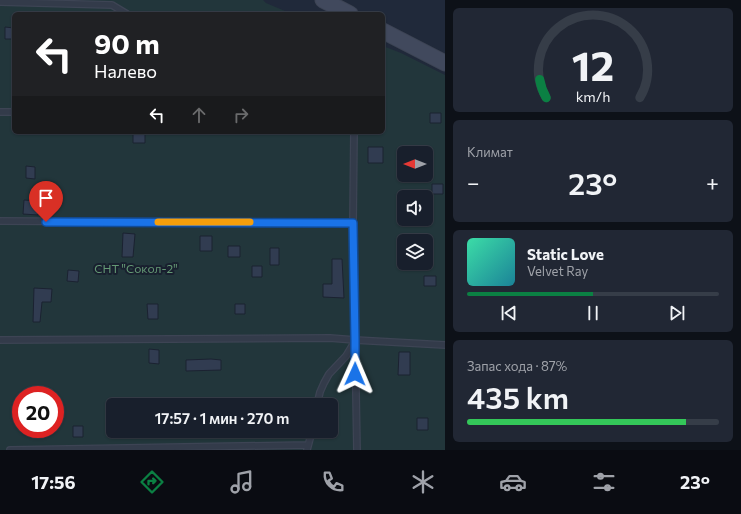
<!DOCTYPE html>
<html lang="ru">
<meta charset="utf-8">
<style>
body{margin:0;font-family:Commissioner,sans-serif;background:#212734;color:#f1f3f6;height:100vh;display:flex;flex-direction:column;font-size:15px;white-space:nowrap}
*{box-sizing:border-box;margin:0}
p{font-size:13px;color:#9fa2a9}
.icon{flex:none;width:22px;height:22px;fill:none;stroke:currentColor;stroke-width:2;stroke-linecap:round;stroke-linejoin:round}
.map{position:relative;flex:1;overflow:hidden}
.details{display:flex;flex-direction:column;gap:8px;padding:8px;background:#0d1118;width:296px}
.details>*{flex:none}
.guide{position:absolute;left:12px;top:12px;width:373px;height:122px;border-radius:6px;box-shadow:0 1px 3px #0004,0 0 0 1px #363d48;background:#202124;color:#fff;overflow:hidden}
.needle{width:26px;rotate:270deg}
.buttons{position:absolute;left:397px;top:146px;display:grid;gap:8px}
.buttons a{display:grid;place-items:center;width:36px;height:36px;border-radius:6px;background:#181f2c;box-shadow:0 1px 3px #0004,0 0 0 1px #363d48;font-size:20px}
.speed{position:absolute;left:12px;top:386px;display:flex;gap:8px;font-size:20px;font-weight:700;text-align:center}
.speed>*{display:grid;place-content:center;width:52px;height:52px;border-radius:50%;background:#181f2c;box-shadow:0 1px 3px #0004,0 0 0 1px #363d48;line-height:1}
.speed .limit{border:6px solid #d22;background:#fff;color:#111}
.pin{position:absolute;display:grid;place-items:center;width:34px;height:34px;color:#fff;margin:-41px -17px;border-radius:50% 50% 50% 0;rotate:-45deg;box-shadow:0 0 4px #0007}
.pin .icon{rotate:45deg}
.me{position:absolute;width:44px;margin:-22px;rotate:1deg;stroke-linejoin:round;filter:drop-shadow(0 0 3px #0008)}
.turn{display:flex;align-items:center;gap:14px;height:84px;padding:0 16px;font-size:18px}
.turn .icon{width:52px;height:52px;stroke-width:2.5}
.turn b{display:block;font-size:28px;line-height:34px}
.lanes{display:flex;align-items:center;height:38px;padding:0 16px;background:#0003;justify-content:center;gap:20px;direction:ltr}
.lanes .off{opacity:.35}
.big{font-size:30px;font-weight:600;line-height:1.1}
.details .tile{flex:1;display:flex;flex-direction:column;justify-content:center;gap:6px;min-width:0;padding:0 14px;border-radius:6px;background:#212734}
.details .dial{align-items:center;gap:0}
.dial svg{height:104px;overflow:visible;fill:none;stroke:#363d48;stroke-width:7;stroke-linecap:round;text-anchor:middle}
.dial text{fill:#f1f3f6;stroke:none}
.song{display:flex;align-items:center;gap:12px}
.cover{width:48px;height:48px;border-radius:6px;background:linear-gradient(135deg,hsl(160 70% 55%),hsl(190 70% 35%))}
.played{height:4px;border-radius:2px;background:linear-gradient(90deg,#0b8043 50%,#363d48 50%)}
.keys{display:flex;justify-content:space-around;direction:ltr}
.heat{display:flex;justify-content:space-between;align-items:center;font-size:22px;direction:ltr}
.charge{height:6px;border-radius:3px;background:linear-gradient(90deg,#34c759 87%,#363d48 0)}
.trip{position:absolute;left:106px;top:398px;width:232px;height:40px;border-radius:6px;background:#181f2c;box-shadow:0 1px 3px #0004,0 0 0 1px #363d48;font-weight:600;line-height:40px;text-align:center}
.dock{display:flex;height:64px;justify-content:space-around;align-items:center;background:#0a0c12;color:#9fa2a9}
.dock .icon{width:28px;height:28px}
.dock .on{color:#0b8043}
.dock b{font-size:18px;color:#f1f3f6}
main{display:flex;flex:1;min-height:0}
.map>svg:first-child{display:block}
</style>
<main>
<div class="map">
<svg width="445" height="450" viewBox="0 0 445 450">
<rect width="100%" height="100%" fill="#20293a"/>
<!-- green -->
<path fill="#22363b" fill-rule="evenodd" d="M0 0H263L266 3 292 14H14V132H383V46L401 53 445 75V450H0ZM404 153H426V175H404ZM404 197H426V219H404ZM404 241H426V263H404ZM21 395H55V429H21ZM113 405H331V431H113Z"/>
<!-- building -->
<path fill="#313c51" stroke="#1b2231" d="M5 27 14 28V39H5Z
M430 113H441V123H430Z
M133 132H145V143H133Z
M368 147H383V163H368Z
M26 166 35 167V179L26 178Z
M432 184H443V194H432Z
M24 200 40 201 38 215 23 214Z
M123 233 135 234 133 257H122Z
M200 236H212V251H200Z
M228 246H240V257H228Z
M270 248H279V265H270Z
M332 259H342L344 298 323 297V284H332Z
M252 266H262V277H252Z
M68 270 79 271 78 282 67 281Z
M424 276H436V286H424Z
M34 288 52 289 51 302H42L40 322H33Z
M147 304H158V319H148Z
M235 304H245V314H235Z
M149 349 159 350V364L149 363Z
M399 352H410V375H398Z
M211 359 221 360V370L186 371V360Z
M417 418H428V430H417Z
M73 426H83V437H73Z"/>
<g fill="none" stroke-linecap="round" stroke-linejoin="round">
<defs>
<path id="lane" d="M0 2 112 5 127 14
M0 112H14
M354 132 353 223 357 450
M0 221 353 223
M0 340 330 338 355 340 445 345
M317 405 320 392 324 383 329 374 346 356 355 341
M10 450 308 445
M307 450 312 431"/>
<path id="secondary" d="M323 0 350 14
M383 31 445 63"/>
</defs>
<!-- lane casing -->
<use href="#lane" stroke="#3d4454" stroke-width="8"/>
<!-- secondary casing -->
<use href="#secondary" stroke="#3d4454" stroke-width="17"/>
<!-- lane -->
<use href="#lane" stroke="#333b4a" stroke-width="5.5"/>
<!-- secondary -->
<use href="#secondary" stroke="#41495d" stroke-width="15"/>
</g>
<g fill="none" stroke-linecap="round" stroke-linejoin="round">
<defs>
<path id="route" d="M46 222 353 223 355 340V374"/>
</defs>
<!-- route casing -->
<use href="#route" stroke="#114b97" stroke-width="10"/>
<!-- route -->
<use href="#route" stroke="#1a73e8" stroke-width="7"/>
<!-- slow -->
<path stroke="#f59e0b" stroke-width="7" d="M158 222H250"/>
</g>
<g text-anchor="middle" stroke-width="4" stroke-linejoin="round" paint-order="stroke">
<!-- park labels -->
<g font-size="12" fill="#649874" stroke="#19202f">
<text x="136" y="273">СНТ "Сокол-2"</text>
</g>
</g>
</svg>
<div class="buttons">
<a><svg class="needle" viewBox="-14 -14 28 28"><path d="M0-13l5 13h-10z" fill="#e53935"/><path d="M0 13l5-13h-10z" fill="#9fa2a9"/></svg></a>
<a><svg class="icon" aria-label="sound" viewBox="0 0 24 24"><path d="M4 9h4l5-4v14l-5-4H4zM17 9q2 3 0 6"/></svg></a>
<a><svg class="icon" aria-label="layers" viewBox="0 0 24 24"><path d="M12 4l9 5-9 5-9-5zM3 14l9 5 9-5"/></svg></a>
</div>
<div class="speed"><div class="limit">20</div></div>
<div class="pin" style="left:46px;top:222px;background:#d93025"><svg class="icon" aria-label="arrive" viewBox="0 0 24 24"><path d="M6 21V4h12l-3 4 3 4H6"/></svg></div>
<svg class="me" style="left:355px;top:374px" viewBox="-20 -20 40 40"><path d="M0-17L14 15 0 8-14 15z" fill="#1a73e8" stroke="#fff" stroke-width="4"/></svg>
<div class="trip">17:57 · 1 мин · 270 m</div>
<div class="guide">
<div class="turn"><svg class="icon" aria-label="left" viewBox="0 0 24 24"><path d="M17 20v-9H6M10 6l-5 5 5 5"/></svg><div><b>90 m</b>Налево</div></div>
<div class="lanes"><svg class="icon" aria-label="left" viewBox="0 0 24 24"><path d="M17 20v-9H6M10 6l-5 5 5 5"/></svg><svg class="icon off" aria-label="ahead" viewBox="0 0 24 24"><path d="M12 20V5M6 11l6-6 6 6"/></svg><svg class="icon off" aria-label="right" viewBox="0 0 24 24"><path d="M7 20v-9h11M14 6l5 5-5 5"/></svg></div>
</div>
</div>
<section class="details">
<div class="tile dial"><svg viewBox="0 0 100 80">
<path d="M14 69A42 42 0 1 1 86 69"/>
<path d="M14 69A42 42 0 0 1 9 55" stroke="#0b8043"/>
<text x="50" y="56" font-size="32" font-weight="700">12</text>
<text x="50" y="72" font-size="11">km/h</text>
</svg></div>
<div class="tile"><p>Климат</p>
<div class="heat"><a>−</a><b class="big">23°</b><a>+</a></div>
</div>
<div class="tile">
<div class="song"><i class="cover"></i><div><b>Static Love</b><p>Velvet Ray</p></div></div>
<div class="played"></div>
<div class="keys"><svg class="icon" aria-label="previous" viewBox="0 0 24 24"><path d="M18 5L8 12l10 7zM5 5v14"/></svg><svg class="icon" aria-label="pause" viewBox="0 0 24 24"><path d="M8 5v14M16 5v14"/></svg><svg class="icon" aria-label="next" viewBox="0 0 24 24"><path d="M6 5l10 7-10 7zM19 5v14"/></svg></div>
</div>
<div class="tile"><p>Запас хода · 87%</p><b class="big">435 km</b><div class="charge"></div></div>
</section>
</main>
<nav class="dock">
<b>17:56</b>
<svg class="icon on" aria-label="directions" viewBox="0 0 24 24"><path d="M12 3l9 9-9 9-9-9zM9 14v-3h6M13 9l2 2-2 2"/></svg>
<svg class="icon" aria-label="music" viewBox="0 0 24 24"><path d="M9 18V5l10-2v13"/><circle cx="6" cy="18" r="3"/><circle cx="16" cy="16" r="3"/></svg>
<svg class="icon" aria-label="phone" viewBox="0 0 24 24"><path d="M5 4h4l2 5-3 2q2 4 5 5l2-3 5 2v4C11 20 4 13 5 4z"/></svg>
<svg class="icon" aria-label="climate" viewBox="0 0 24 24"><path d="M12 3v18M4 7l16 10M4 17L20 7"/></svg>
<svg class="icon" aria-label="car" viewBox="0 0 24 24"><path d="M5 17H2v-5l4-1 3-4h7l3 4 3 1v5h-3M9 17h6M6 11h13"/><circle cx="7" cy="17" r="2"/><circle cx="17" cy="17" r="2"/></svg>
<svg class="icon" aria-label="filters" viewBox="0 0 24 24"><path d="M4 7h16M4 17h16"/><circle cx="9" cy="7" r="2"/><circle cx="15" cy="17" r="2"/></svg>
<b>23°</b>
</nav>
